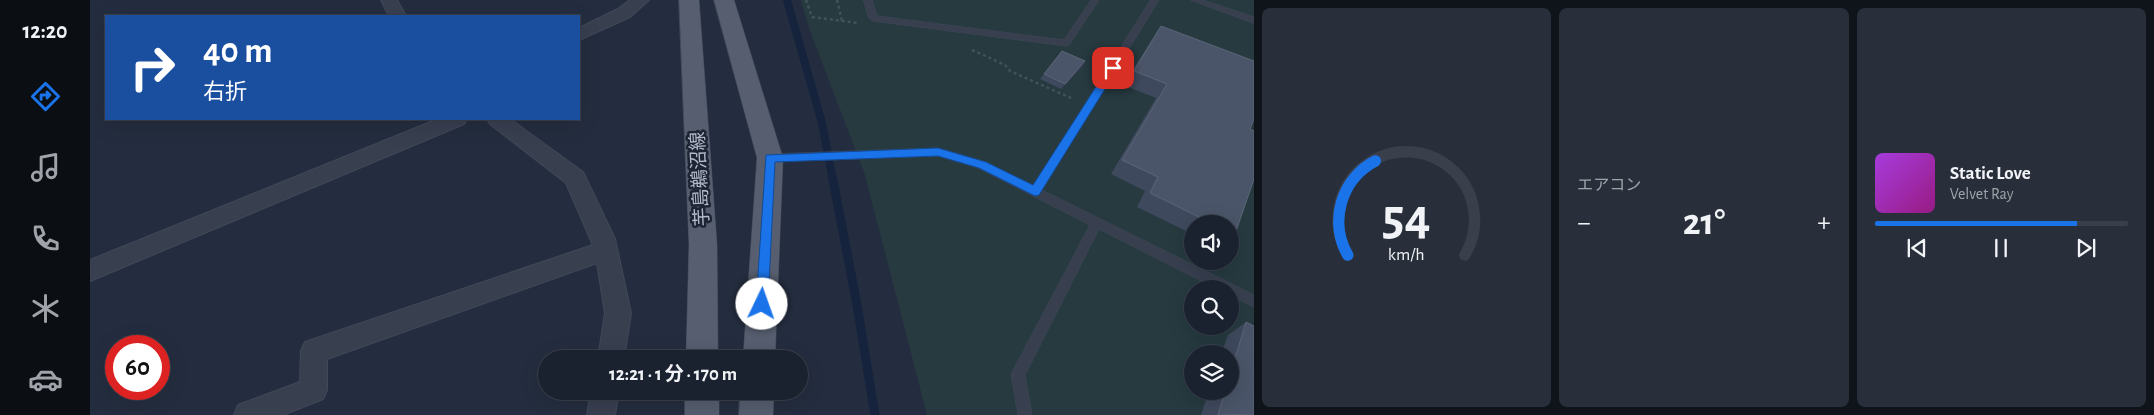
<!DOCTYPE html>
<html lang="ja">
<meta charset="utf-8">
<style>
body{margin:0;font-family:"Alegreya Sans","Noto Sans JP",sans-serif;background:#282f3b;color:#f1f3f6;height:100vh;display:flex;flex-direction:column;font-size:19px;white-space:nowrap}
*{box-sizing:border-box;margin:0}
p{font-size:16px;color:#a0a4aa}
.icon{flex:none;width:28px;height:28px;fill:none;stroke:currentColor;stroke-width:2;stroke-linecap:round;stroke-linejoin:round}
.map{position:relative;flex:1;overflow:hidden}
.panel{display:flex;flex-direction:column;gap:8px;padding:8px;background:#0f131a;width:900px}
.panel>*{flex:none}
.top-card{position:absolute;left:15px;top:15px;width:475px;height:105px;border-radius:0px;box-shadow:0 5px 20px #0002,0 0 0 1px #393f4b;background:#1a4fa0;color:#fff;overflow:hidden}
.buttons{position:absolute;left:1094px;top:215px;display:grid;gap:10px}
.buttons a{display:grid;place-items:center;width:55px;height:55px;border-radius:50%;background:#1b222f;box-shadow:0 5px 20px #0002,0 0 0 1px #393f4b;font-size:25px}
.speed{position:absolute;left:15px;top:335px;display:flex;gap:10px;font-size:25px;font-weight:700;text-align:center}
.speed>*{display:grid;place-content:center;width:65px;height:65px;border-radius:50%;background:#1b222f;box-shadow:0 5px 20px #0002,0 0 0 1px #393f4b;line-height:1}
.speed .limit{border:8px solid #d22;background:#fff;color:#111}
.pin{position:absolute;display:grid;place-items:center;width:42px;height:42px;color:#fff;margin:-21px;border-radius:10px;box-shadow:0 2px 8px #0006}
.me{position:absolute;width:55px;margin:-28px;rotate:3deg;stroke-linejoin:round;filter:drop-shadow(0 0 4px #0008)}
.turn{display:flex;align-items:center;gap:18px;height:105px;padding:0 15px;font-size:22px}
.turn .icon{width:65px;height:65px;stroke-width:2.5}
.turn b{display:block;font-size:35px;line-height:42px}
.big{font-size:38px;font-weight:700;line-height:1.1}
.panel .widget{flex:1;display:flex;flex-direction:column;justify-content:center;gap:8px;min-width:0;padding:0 18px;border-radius:8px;background:#282f3b}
.panel .dial{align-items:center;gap:0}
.dial svg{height:130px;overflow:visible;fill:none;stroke:#393f4b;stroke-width:7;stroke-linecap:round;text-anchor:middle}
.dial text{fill:#f1f3f6;stroke:none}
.song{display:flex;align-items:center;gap:15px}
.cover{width:60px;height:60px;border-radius:8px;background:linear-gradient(135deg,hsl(280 70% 55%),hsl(310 70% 35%))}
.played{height:5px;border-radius:2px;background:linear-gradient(90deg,#1a73e8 80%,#393f4b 80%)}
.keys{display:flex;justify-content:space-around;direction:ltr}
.heat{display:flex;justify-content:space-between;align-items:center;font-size:28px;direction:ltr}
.panel .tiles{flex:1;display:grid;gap:8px;grid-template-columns:repeat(3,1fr)}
.trip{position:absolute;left:448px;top:350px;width:270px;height:50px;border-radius:25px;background:#1b222f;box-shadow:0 5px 20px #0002,0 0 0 1px #393f4b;font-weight:700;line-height:50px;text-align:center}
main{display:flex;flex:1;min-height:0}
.dock{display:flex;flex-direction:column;width:90px;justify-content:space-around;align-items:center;background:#0b0e13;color:#a0a4aa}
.dock .icon{width:35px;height:35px}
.dock .on{color:#1a73e8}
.dock b{font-size:22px;color:#f1f3f6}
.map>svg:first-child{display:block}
</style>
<main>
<nav class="dock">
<b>12:20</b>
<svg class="icon on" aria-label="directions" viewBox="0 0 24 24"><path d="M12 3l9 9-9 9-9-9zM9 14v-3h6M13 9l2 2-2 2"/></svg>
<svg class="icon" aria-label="music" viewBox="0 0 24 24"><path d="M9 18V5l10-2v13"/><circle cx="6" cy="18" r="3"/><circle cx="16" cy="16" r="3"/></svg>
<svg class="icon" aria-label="phone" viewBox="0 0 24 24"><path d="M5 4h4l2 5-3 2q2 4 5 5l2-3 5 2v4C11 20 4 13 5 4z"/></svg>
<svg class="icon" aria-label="climate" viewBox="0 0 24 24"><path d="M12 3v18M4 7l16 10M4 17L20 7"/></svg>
<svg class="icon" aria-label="car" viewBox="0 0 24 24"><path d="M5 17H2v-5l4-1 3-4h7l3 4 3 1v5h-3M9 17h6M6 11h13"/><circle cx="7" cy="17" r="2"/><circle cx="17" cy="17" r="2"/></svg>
</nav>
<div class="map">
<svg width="1164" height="415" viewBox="0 0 1164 415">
<rect width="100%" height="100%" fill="#242d3f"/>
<!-- green -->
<path fill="#263a40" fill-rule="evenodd" d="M711 0H1164V415H837L775 175 719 28ZM1102 224H1140V261H1102ZM1102 289H1140V326H1102ZM1102 354H1140V391H1102Z"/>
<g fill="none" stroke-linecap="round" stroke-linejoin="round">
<!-- stream-far1 -->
<path stroke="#16233d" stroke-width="8" d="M697 0 732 123 743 181"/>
<!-- stream -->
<path stroke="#16233d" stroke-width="9" d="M743 180 767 305 785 415"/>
<defs>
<path id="lane" d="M774 0H782L787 16 974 40 1001 0H1009L979 45 976 46 783 21 779 18Z
M1061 0H1069L952 190 1164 295V307L1140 295V289H1127L1009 229 935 375 942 415H928L921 374 1000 225 888 168 848 156 680 162 675 158 680 154 848 148 896 162 943 186Z
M1101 0H1113L1164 17V23Z"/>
<path id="street" d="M291 0H307L316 16H299Z
M540 0H559L540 17 489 40V28L528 9Z
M348 119H377L374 124 0 281V260Z
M397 119H420L493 172 525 239 541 313 534 359H508L515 313 507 263 237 359V390L233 399 193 415H144L148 405 210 382 211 351 215 342 503 245 476 183 400 124Z
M501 391H529L525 415H497Z"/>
<path id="primary" d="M589 0H609L627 245 628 359H596L599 245Z
M624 0H644L693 158 685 359H653L667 158Z
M595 391H629V415H595Z
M650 391H684L683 415H649Z"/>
</defs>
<!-- lane casing -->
<use href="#lane" stroke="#414858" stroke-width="1"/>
<!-- street casing -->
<use href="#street" stroke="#414858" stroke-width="2"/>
<!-- primary casing -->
<use href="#primary" stroke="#414858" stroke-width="1"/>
<!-- path -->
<path stroke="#3f5358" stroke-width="2.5" stroke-dasharray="3 3" stroke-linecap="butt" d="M716 0 722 17 768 23
M747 0 752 21
M882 50 915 65 920 71 981 98"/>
<!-- lane -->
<use href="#lane" fill="#383f4f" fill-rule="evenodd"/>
<!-- street -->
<use href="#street" fill="#383f4f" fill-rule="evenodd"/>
<!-- primary -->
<use href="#primary" fill="#565e6f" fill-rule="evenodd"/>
</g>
<!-- wall -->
<path fill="#3f495d" d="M1071 26 1160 129 1145 234 1140 238V224H1102V234L1047 207 1055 191 1021 174 1066 98 1033 85 1061 41Z
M995 61 992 67 971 89 950 79 954 74Z
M1156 322 1164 415H1111L1119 391H1140V354H1131L1138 335Z"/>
<!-- shaded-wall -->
<path fill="#2f384c" d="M995 61 992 67 971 89 975 84Z"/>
<!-- building -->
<path fill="#4b5569" stroke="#5c6578" d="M1071 26 1164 61V119L1160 129 1164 131V179L1145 234 1140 232V224H1123L1060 193 1068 177 1032 160 1077 84 1044 71Z
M972 51 995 61 975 84 954 74Z
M1156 322 1164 326V415H1128L1135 391H1140V375Z"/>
<!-- route -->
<path fill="#1a73e8" stroke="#114b97" d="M1023 64 1028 68 949 195 945 196 889 168 848 156 685 162 678 304 677 308 672 310 667 308 666 304 676 155 848 148 896 162 943 185 1020 65Z"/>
<g text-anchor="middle" stroke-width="5" stroke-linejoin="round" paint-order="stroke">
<!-- street labels -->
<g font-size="19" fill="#b4baca" stroke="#1d2434">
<text transform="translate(609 179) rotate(-93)" y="7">芋島鵜沼線</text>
</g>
</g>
</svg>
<div class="buttons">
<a><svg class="icon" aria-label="sound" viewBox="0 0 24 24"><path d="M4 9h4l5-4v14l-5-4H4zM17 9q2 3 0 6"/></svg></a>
<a><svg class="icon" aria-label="search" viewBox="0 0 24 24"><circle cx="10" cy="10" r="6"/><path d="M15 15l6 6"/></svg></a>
<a><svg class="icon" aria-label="layers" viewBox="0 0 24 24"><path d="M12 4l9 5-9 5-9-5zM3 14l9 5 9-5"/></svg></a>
</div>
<div class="speed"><div class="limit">60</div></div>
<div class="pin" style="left:1023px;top:68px;background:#d93025"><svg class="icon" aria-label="arrive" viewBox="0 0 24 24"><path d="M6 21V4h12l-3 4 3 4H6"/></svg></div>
<svg class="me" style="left:672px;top:304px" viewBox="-20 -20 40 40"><circle r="19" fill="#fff"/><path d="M0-13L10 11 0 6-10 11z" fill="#1a73e8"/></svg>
<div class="trip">12:21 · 1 分 · 170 m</div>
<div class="top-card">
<div class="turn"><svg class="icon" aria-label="right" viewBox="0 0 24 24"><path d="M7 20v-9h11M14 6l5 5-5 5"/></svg><div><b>40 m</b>右折</div></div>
</div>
</div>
<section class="panel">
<div class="tiles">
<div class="widget dial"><svg viewBox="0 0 100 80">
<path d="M14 69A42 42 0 1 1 86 69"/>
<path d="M14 69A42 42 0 0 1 31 11" stroke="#1a73e8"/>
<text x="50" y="56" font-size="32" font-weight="700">54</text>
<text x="50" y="72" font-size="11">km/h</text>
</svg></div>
<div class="widget"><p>エアコン</p>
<div class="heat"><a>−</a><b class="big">21°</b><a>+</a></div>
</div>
<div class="widget">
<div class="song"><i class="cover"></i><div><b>Static Love</b><p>Velvet Ray</p></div></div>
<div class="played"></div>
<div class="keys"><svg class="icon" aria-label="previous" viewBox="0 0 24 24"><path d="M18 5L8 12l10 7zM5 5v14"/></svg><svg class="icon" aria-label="pause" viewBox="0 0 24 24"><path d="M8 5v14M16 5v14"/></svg><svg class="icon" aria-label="next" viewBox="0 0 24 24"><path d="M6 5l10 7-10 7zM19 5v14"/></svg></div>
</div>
</div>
</section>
</main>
